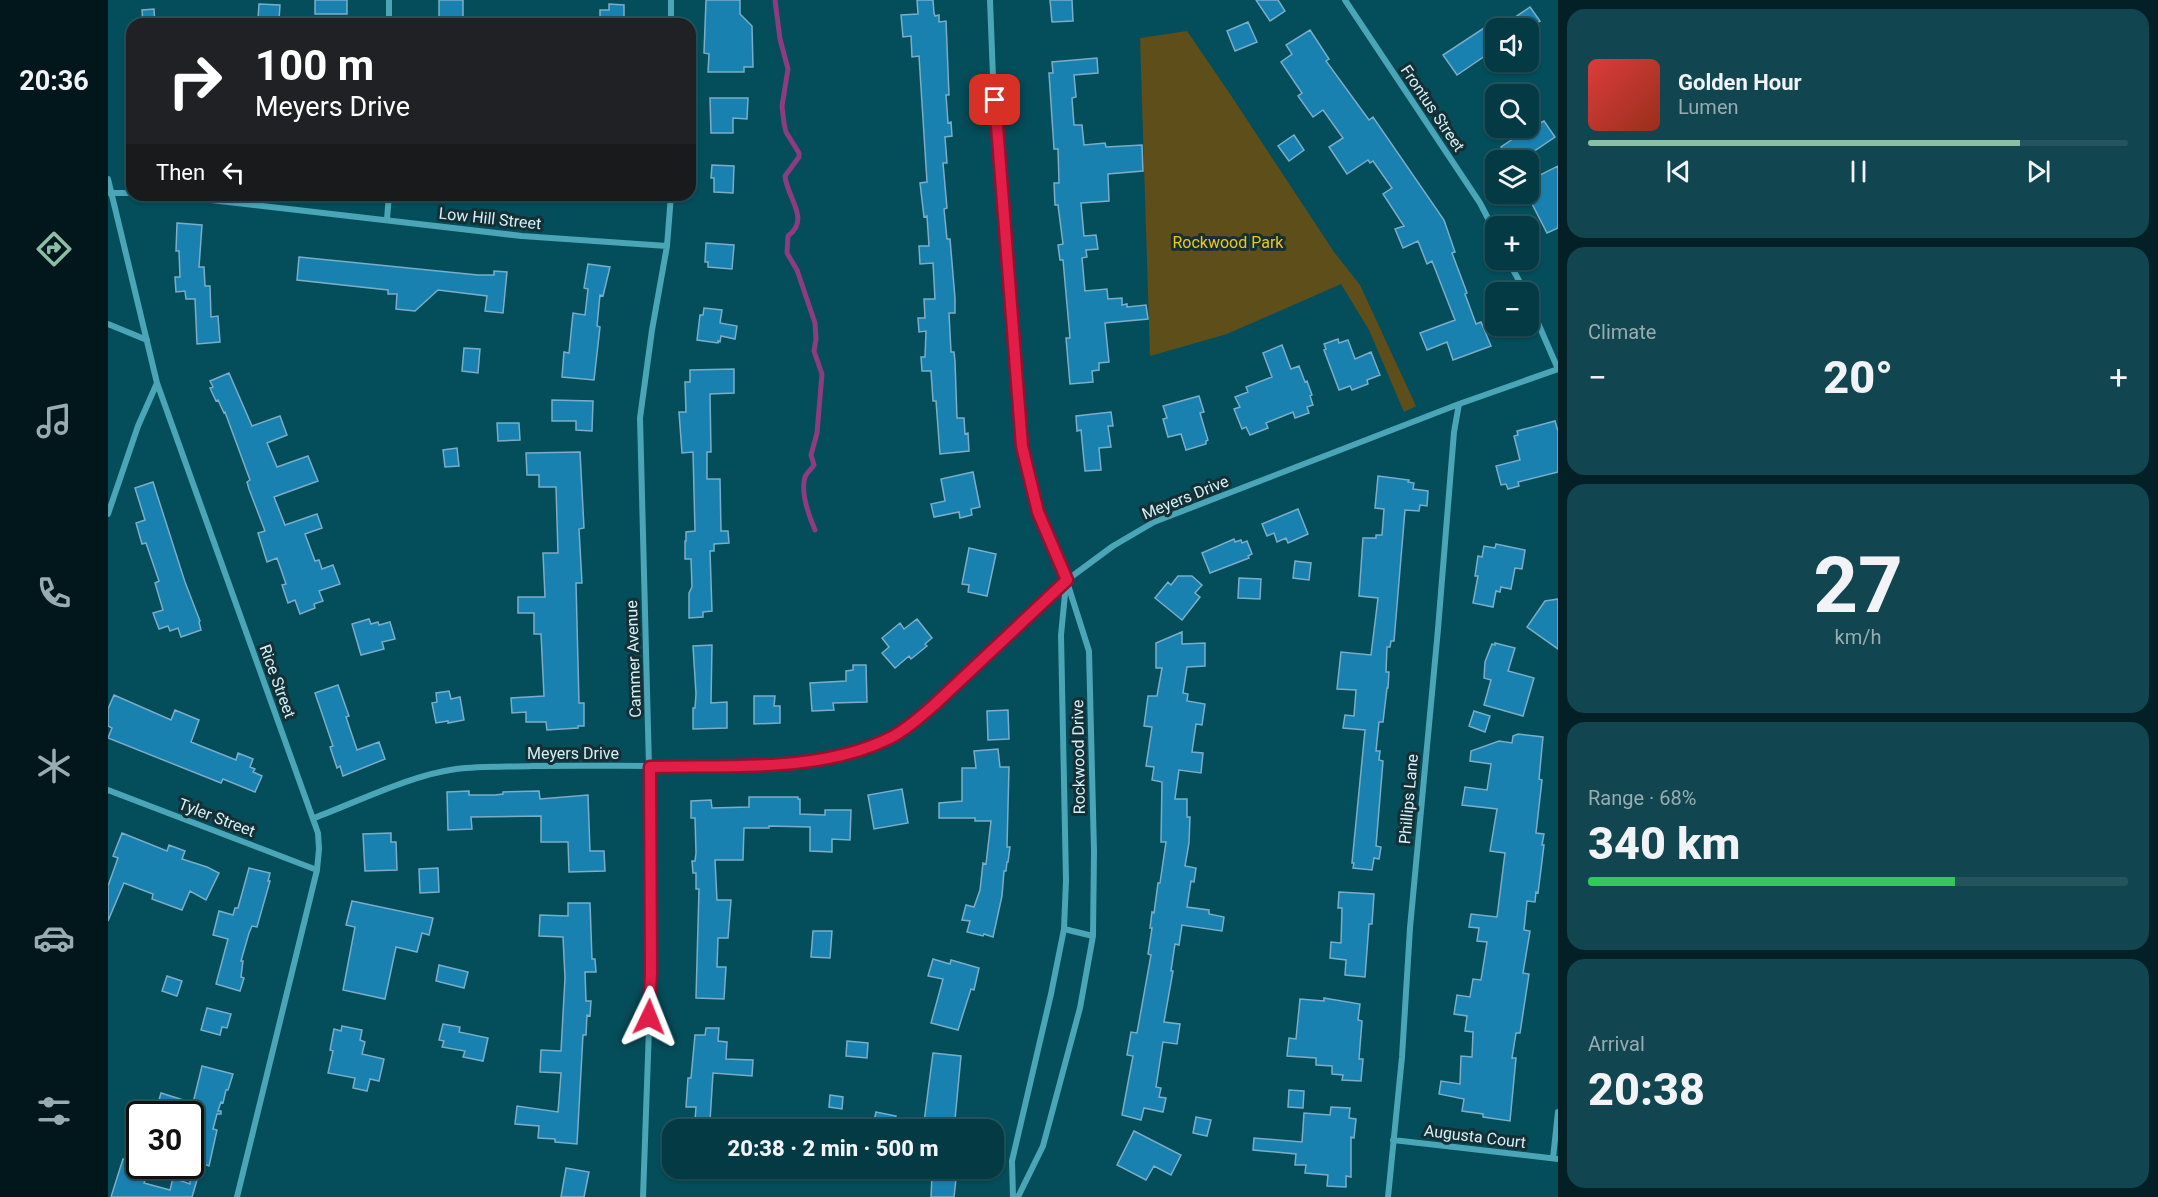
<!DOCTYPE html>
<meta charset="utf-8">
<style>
body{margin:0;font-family:Roboto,sans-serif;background:#11454f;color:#f1f3f6;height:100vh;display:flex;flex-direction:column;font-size:22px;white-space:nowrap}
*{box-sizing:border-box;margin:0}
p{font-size:20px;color:#97adb2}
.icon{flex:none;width:33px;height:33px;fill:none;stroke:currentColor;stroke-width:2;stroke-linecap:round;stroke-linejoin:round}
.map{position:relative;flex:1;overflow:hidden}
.side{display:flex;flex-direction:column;gap:9px;padding:9px;background:#022025;width:600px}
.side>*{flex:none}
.guide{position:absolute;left:18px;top:18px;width:570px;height:183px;border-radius:18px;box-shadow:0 2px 4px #0004,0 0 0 2px #24545d;background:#202124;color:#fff;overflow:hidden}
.tools{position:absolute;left:1377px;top:18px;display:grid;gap:12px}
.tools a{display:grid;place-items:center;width:54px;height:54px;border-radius:12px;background:#033a44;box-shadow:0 2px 4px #0004,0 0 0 2px #24545d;font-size:30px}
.speed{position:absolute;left:18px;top:1101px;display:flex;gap:12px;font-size:30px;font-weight:700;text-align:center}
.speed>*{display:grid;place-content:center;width:78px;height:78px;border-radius:50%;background:#033a44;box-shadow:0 2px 4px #0004,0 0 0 2px #24545d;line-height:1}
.speed .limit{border:3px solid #111;border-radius:9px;background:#fff;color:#111}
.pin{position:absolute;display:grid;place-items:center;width:51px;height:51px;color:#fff;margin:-26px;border-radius:12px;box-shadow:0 3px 9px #0006}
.me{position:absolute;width:66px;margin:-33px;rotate:2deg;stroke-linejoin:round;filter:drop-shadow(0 0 4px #0008)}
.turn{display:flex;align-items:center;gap:21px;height:126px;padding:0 30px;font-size:27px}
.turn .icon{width:78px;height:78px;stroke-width:2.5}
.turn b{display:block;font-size:42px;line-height:51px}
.then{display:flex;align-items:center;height:57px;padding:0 30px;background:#0003;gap:12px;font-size:22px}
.big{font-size:45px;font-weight:800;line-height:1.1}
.side .tile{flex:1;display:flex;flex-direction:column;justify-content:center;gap:9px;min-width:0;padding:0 21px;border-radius:18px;background:#11454f}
.side .dial{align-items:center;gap:0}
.dial b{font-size:78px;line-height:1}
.song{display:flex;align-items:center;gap:18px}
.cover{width:72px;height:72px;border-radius:9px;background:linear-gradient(135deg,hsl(0 70% 55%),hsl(10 70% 35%))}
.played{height:6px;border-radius:3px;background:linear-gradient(90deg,#8abfa5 80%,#24545d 80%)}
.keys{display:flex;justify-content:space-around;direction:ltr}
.heat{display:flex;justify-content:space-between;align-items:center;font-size:33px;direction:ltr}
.charge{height:9px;border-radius:4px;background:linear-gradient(90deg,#34c759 68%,#24545d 0)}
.trip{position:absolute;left:554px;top:1119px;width:342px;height:60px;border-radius:18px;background:#033a44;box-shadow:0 2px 4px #0004,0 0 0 2px #24545d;font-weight:800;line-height:60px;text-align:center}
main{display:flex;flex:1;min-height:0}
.dock{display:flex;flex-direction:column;width:108px;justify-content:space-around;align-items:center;background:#01171b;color:#97adb2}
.dock .icon{width:42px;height:42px}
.dock .on{color:#8abfa5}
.dock b{font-size:27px;color:#f1f3f6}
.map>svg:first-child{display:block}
</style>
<main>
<nav class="dock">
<b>20:36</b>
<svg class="icon on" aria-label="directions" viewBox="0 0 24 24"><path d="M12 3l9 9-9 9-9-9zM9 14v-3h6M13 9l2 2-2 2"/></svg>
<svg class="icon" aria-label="music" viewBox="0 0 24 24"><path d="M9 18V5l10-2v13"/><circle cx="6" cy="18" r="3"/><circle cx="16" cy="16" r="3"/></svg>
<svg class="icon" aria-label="phone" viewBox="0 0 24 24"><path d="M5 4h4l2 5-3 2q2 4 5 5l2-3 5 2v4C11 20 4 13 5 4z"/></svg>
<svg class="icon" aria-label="climate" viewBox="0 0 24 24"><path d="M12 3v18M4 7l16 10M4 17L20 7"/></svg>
<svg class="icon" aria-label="car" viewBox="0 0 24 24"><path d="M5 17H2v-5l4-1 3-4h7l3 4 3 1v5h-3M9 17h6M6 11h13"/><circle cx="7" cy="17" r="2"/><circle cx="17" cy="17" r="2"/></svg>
<svg class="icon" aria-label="filters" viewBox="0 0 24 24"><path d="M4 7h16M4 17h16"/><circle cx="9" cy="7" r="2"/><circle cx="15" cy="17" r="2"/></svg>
</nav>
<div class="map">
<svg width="1450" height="1197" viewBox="0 0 1450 1197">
<rect width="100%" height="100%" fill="#044d5a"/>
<!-- green -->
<path fill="#5e4f1a" d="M1079 31 1120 91 1226 252 1252 285 1308 406 1296 412 1261 330 1233 284 1119 334 1042 356 1032 38Z"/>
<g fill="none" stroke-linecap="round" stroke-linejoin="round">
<!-- stream -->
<path stroke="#8c3c81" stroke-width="5" d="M667 0 672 39 680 69 674 106 676 123 678 132 691 153V157L677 176C679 198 703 219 680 236L679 253 689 270 707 323 708 339 706 351 714 374 709 433 703 455 706 465C703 470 699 472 697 477 692 493 701 516 707 530"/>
</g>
<!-- building -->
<path fill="#1881af" stroke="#7badc9" stroke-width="1.5" d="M207 0H239V14H207Z
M331 0H355V17H331Z
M598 0H632V14L644 26 645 67H636V72H600L601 54 596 53Z
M809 0H825L826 13 827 16 831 15V22L838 21 841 95H838L840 123 843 122 844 136 837 137 839 163H835L839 208 836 209 839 239H842L847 298V313H841L843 352H846L847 361 849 418H856L857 434 860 433 861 451 832 454 828 401H825L823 371H814L813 357H817L818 331 811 332 810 318H817L816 299H827L825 263 812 264 811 246H821L819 216 816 217 812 183 819 182 811 56 804 57 803 36 795 37 793 15 810 14Z
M942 0H964L965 21 944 22Z
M1148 0H1170L1177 11 1162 21Z
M151 4 172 5 171 20 150 19Z
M501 4 516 5V24H492V10H501Z
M1422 7 1432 21 1422 28H1414L1406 18Z
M46 9 47 24H35L34 10Z
M1140 22 1149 42 1127 51 1119 31Z
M1376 28 1383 38 1381 40 1387 49 1349 75 1335 55Z
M1202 30 1221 59 1218 61 1261 120 1265 117 1336 220 1347 252 1344 253 1359 293 1357 294 1368 324 1373 322 1383 346 1345 360 1339 342 1319 350 1312 333 1347 320 1324 261 1319 264 1310 241 1295 248 1287 229 1296 226 1275 194 1284 188 1265 161 1262 163 1260 160 1239 174 1221 147 1235 138 1215 110 1205 117 1190 96 1194 93 1173 62 1184 54 1178 45Z
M989 58 990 73 966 75 968 97 964 98 966 125H974L976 145 997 143 998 147 1034 145 1035 171 1000 174 1001 201 973 203 976 236 988 235 990 249 978 250 979 257 974 258 977 291 999 289 1000 299 1014 298V305L1019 304V307L1038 305 1040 319 997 323 1001 362 991 363V370L984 371 985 382 962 384 958 338H962L955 260H952L950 245 955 244 950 205H947L946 183H951L950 149H946L941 73H945L944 62Z
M602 98H640L639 119 625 118V133H603Z
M1420 106 1432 123 1436 121 1447 137 1425 152 1430 160H1402L1393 147 1412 134 1407 128H1420Z
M1186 135 1196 150 1181 161 1170 146Z
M604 165 626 166 625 193 606 192V178H603Z
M1450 166V228L1439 233 1420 196V181Z
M69 223 94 225 91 267H96L97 286H102L103 317 110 316 112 342 89 344 87 299H78L77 291 68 292 67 277H72L71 251H68Z
M598 243 626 245 624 269 600 267V262H597Z
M191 257 370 275H386V271L399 272 395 313 377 311 379 296 330 290 307 311 288 309 289 294H280V290L189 280Z
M480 264 502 267 495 296 492 295 489 326 492 327 486 380 454 377 456 352 461 353 465 313 477 315 480 289 476 288Z
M596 308 614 310 612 323 629 326 627 339 613 336 612 342 610 341V343L589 340 592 315H595Z
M1230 339 1231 343 1240 340 1247 359 1263 352 1272 375 1259 380 1260 384 1244 390 1242 386 1231 390 1216 350 1218 349 1216 344Z
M1174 345 1183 369 1191 366 1197 382 1199 381 1204 395 1202 396 1205 405 1199 407 1201 413 1187 418 1185 412 1158 423 1160 428 1142 435 1138 427 1134 429 1126 409 1132 407 1127 397 1140 392 1138 387 1164 377 1155 353Z
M356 348 372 349 370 373 354 371Z
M626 369V393L602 394 603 452H599V479H612L613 531H620L621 543 606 544V551H602L604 611 595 612V617L581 618V593L584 587 583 559H577V541H578V532L587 531 585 452 574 453 571 412H578L577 382H582V370Z
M121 373 144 426 172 416 179 435 159 443 169 467 200 456 210 481 166 497 177 525 209 514 214 528 197 534 207 561 211 560 214 569 225 565 232 584 211 591 215 601 206 604 207 608 192 614 187 600 180 603 174 585 178 584 169 558 159 562 150 533 157 531 141 489 139 482 142 480 117 412 116 413 110 400 108 401 102 388 105 387 102 381Z
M1091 396 1096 412 1092 413 1100 440 1098 441V444L1078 450 1073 434 1060 437 1055 419 1059 418 1055 406Z
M444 400 485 401 484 431 468 430V421H444Z
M1003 412 1005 426H1000L1003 447 991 448 993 470 977 471 973 430 969 431 968 416Z
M1447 421 1450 431V472L1410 482 1411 486 1400 489 1398 484 1393 485 1388 466 1412 460 1406 436 1410 435 1409 431Z
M389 423H411L412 440 390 441Z
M349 448 351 466 337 467 335 450Z
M472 452 476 528 471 529 474 583H468L471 703H476V726H470V728L439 730 438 722H418V712L404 713 403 698 436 696 433 634H426V613H410V597H437L435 553H450L448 487H431V475H419L418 453Z
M865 472 872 507 863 509 864 515 852 518 851 512 826 517 823 504 837 501 833 479Z
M1270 476 1301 480 1300 482 1306 483 1305 489 1320 491 1319 506 1312 505 1311 511 1297 510 1286 641H1283L1282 647H1279L1278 672H1281L1280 688H1279L1275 722H1271L1268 751H1272L1271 760 1275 761 1268 846 1273 847 1271 859 1266 858 1264 870 1245 868 1246 863H1244L1257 730 1235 728 1237 715 1246 716 1248 690 1229 689 1233 652 1263 655 1270 598 1251 596 1255 538H1268V535H1274L1276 509 1267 508Z
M45 482 77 582 92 621 91 622 93 630 73 637 70 628 62 631 60 626 51 629 45 613 55 610 47 583 51 581 38 543 34 544 28 523 37 520 27 488Z
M1190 509 1200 534 1180 543 1178 538 1169 542 1166 533 1159 536 1154 524Z
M1126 539 1127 542 1133 540 1134 543 1139 541 1144 554 1140 556 1141 558 1102 573 1094 553Z
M1388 544 1417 550 1414 569 1407 568 1403 589 1393 587 1392 592 1388 591 1385 607 1365 603 1370 576H1367L1370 556 1374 557 1376 546 1387 548Z
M861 548 888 554 879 596 860 592 861 585 854 584Z
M1187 561 1203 563 1201 580 1185 578Z
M1070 576H1084L1094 585 1087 593 1092 597 1074 620 1047 598 1060 582 1063 585Z
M1131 578 1153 579 1152 599 1130 598Z
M1450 599V649L1419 627 1437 601Z
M261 619 263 624 270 622 271 625 282 622 287 639 274 642 276 649 253 655 244 624Z
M809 619 824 638 817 644 819 646 803 659 801 656 787 668 774 653 781 647 774 638 792 623 796 629Z
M1074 632V644L1097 643V666L1079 667 1075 693 1080 694 1079 701 1097 704 1094 725 1088 724 1084 752 1095 753 1093 773 1071 770 1067 799H1079V817H1082L1081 843 1077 866 1088 868 1086 882 1083 881 1079 907 1101 910V914L1116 917 1114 931 1074 925 1071 945 1067 944 1063 971H1065L1056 1022 1072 1024 1069 1044 1055 1042 1048 1087 1053 1088 1051 1097 1058 1098 1055 1112 1036 1108 1033 1120 1014 1115 1025 1056 1019 1055 1023 1032 1029 1033 1043 955 1040 954 1044 928H1042L1044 912 1046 913 1050 883H1052L1058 842H1053L1054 782 1044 780 1046 767 1038 766 1044 727 1036 726 1040 696H1049L1054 668H1048V643Z
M1387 643 1407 648 1400 671 1426 678 1415 716 1376 705 1383 680 1376 678 1377 662 1384 644 1387 645Z
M604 645 603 703 619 702V728L585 729V708H587L588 694 585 646Z
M745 665H758L759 702 725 703 726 710 704 711 702 683 738 681V671L745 670Z
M230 685 241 716 238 717 249 750 271 742 277 759 235 776 232 766 229 768 222 747 225 746 207 693Z
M341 691 343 699 352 697 356 720 340 723V721L328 723 324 703 329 702 328 693Z
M6 695 63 720 67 710 91 720 83 742 128 760 130 753 145 759 142 767 147 769 145 772 154 776 147 792 115 779 113 783 0 738 4 728 0 726V709Z
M646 696H667L666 706H672V723L646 724Z
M900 710 901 739 880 740 879 711Z
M1366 711 1382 716 1377 732 1361 726Z
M1410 734 1435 737 1431 779 1434 780 1428 833 1436 834 1434 845H1436L1430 893 1428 892 1427 902 1419 901 1416 930 1422 931 1415 973 1421 974 1412 1033H1408L1404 1058H1408L1402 1121 1375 1117V1114L1354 1111 1356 1099 1331 1094 1333 1081 1352 1084 1353 1056 1364 1057 1365 1032 1357 1031 1359 1016 1346 1014 1349 995 1362 997 1365 979 1373 980 1379 942 1369 941 1371 928 1361 927 1363 914 1389 917 1397 853 1382 851 1389 809 1354 805 1357 787 1379 790 1383 764 1362 761 1363 751 1391 741 1404 743 1405 736Z
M890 749 892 767H901L899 847H902L900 862H899L898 871H896L894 896 885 937 876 934 875 936 859 932 862 921 854 920 858 905 866 907 872 890 875 863 878 864 883 821H867V818H831V803L854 801V768H868L866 751Z
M794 789 800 823 766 829 760 795Z
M361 791V795H387L395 794V792L431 791 432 799 480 795 482 851H496L497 871 461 872 460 842H433V816L363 817 364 829 340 830 339 792Z
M641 797H690V799H692V814L717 815V810H743L742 840 724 839V852L702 851V827L661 826V828H636L635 860H607L609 900H623L620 938H610L609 967H618L616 999 588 998 591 889H588V873H585L584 861H587L588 853 587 818H583V801L603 800 604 808 641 807Z
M14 833 59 851 61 845 77 851 74 859 99 867 111 873 98 900 82 891 74 910 44 899 45 894 16 883 0 921V886L10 858 5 856Z
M283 833V842H288L289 870 257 871 255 834Z
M141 868 162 873 160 881H162L149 927 144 926 141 933 133 961H135L133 977 136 978 132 991 108 984 120 939 105 935 111 911 125 915 127 908H130Z
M330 868 331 892 312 893 311 869Z
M1231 892 1266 894 1264 924H1261L1257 977 1237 975 1238 960 1222 958 1223 942 1233 943 1234 908H1230Z
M244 901 325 918 321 935 314 933 309 952 288 947 277 999 235 990 247 927 238 925Z
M460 903H482L484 959H487L488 972H477L478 1001H483L482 1016 479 1015 478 1035H475L469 1144 447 1142V1139L430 1138 431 1126 407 1124 409 1106 450 1112 453 1073 432 1072 433 1050 453 1051 457 978 455 937 431 936 432 915 460 916Z
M705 931H724L722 958 703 957Z
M825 959 842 964 843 960 871 968 866 990 863 989 850 1030 823 1023 835 979 820 976Z
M331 965 360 972 356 988 328 981Z
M59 976 74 981 69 996 54 991Z
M1216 998 1252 1004 1250 1020 1254 1021 1251 1059H1255L1253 1081 1234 1080 1235 1075 1224 1074V1066L1208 1065V1058L1179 1056 1181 1038 1188 1039 1192 999 1216 1001Z
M99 1008 123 1014 119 1028 114 1027 112 1035 93 1030Z
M335 1024 352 1027 351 1032 380 1038 375 1061 355 1057 357 1051 334 1047 336 1041 331 1040Z
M234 1026 254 1030 252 1040 257 1042 254 1054 276 1059 271 1081 262 1079 259 1091 245 1088 247 1078 220 1073 225 1051 222 1050 226 1029 233 1031Z
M598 1028H611L610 1041 619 1042 618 1059 645 1060 644 1076 605 1073 602 1121 587 1120 588 1107H578L580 1078H583L587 1035H597Z
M739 1041 760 1043 759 1058 738 1056Z
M825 1053 853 1056 846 1130H815Z
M94 1066 125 1074 120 1090H118L115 1103 113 1102 110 1111H113V1114H109L105 1129 109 1130 101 1166 94 1163 84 1197H3L15 1159 39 1167 36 1177H38L36 1183 62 1190 65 1178 82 1184V1138L90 1114H47L53 1093 85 1103Z
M1181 1090 1196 1091 1195 1108 1180 1107Z
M722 1095 735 1097 734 1109 721 1107Z
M1223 1107 1242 1108 1241 1118 1248 1119 1246 1138 1243 1137V1177L1238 1176V1187L1219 1186 1220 1175 1197 1173 1198 1165H1187L1188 1154 1145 1150 1146 1138 1194 1142 1196 1113 1222 1115Z
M768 1112 788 1116 785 1130 765 1126Z
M1088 1117 1103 1120 1099 1136 1085 1133Z
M1026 1131 1073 1155 1063 1175 1046 1166 1038 1180 1009 1165Z
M458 1168 481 1172 476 1197H453Z
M835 1168 849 1170 846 1197H823L824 1176 834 1177Z"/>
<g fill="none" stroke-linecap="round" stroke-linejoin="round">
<!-- minor -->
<path stroke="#4aa5b7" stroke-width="6" d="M882 0 885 77 914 446 930 512 953 563 981 651 986 851 985 936 972 1008 935 1146 910 1197
M1237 0 1372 203 1388 234
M281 24V0
M563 24V0
M0 179 49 383 210 833 211 849 209 870 129 1197
M2 193H24
M59 195 414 236 559 246
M279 219 281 195
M1400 260 1417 292
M1420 300 1450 369
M0 324 39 340
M0 514 30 426 49 383
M0 790 209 870
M206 818C249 802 303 775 348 769 373 766 400 767 425 766 490 765 556 767 621 765 692 764 742 764 804 724L937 602 959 580 1005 546 1046 522 1351 404 1450 369
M956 929 985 936
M1285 1140 1450 1159
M1445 1158 1450 1112
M535 1197 543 972 541 767 532 418 544 330 559 246 563 195
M905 1197 904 1161 943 994 956 929 958 880 953 635 958 584
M1280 1197 1294 1057 1302 928 1330 629 1346 432 1351 404"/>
</g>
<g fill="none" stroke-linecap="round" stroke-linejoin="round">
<defs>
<path id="route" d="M541 1017 543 972 542 767C619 765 712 773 782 738 798 730 812 717 826 705L959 580 930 512 914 446 887 100"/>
</defs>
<!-- route casing -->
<use href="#route" stroke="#92132f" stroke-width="15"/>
<!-- route -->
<use href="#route" stroke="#e11d48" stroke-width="10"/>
</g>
<g text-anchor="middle" stroke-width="6" stroke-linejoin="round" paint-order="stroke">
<!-- street labels -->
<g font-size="16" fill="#d3f1f8" stroke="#152f35">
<text transform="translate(1325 108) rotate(56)" y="6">Frontus Street</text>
<text transform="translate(382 218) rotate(6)" y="6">Low Hill Street</text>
<text transform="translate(1077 497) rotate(-22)" y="6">Meyers Drive</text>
<text transform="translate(525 659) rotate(-92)" y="6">Cammer Avenue</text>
<text transform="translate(170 681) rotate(70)" y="6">Rice Street</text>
<text x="465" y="759">Meyers Drive</text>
<text transform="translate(970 757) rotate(-91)" y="6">Rockwood Drive</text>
<text transform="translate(1300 799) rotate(-85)" y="6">Phillips Lane</text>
<text transform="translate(109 817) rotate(21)" y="6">Tyler Street</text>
<text transform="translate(1367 1136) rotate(7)" y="6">Augusta Court</text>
</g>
<!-- park labels -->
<g font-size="16" fill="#f1c713" stroke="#152f35">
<text x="1120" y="248">Rockwood Park</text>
</g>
</g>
</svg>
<div class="tools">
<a><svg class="icon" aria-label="sound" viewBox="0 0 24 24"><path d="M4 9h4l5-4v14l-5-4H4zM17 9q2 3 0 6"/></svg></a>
<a><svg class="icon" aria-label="search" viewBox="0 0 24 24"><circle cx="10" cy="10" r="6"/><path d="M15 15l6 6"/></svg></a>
<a><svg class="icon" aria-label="layers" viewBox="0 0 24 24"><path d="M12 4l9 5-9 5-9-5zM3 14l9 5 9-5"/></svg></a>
<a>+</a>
<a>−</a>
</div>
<div class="speed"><div class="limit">30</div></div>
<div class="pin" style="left:887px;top:100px;background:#d93025"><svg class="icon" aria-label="arrive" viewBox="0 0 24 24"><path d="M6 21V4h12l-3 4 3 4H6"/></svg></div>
<svg class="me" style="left:541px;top:1017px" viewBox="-20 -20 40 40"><path d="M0-17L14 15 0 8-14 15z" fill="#e11d48" stroke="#fff" stroke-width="4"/></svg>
<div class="trip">20:38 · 2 min · 500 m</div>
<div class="guide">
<div class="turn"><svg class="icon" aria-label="right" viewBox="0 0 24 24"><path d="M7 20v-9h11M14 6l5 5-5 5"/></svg><div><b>100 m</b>Meyers Drive</div></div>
<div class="then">Then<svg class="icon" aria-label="left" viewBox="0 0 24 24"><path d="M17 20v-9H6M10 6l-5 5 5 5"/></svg></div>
</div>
</div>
<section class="side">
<div class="tile">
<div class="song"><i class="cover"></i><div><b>Golden Hour</b><p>Lumen</p></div></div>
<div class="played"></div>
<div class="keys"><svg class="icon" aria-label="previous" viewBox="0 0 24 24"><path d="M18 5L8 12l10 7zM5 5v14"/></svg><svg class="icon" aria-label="pause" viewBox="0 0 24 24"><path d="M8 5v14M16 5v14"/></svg><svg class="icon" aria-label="next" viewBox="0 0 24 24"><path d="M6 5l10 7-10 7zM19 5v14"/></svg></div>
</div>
<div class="tile"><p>Climate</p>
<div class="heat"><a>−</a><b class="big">20°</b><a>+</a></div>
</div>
<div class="tile dial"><b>27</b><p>km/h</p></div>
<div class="tile"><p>Range · 68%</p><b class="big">340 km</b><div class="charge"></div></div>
<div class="tile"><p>Arrival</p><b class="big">20:38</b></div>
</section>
</main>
